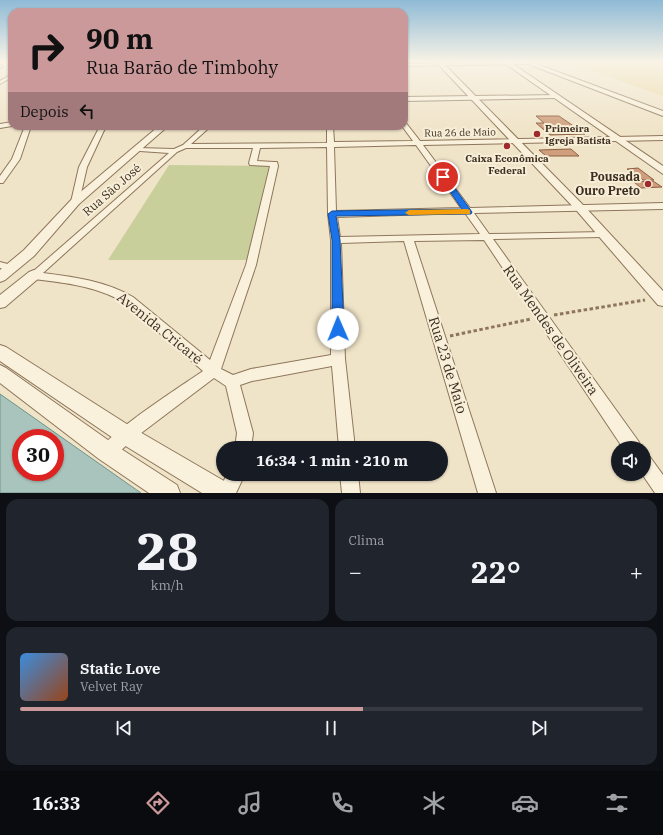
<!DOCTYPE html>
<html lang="pt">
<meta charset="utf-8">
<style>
body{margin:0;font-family:"IBM Plex Serif",serif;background:#20242c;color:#f1f3f6;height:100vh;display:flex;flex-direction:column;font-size:15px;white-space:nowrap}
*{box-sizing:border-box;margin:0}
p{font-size:13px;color:#9ea1a6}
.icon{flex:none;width:22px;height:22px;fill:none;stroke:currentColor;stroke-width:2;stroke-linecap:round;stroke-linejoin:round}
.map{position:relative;height:493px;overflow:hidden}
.side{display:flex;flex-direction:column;gap:6px;padding:6px;background:#0d0f14;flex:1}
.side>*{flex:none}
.top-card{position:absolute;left:8px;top:8px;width:400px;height:122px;border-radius:12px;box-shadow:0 1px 3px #0004;background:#cc999b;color:#111;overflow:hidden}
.tools{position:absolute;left:611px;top:441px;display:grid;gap:8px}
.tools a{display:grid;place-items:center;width:40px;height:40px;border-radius:50%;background:#171b24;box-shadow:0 1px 3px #0004;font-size:20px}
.speed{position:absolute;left:12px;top:429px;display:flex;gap:8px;font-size:20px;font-weight:700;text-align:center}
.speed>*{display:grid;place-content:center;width:52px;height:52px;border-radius:50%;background:#171b24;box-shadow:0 1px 3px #0004;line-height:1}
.speed .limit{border:6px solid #d22;background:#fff;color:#111}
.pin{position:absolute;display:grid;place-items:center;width:34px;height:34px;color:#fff;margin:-17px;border:2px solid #fff;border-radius:50%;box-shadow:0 1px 4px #0007}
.me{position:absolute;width:44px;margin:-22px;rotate:359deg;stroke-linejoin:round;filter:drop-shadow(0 0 3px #0008)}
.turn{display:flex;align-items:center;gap:14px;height:84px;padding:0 12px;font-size:18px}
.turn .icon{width:52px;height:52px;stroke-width:2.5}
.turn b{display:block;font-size:28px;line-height:34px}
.then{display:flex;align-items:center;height:38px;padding:0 12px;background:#0003;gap:8px;font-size:15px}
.big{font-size:30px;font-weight:800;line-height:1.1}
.side .card{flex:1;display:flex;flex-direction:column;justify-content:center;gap:6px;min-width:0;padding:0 14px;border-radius:12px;background:#20242c}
.side .dial{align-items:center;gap:0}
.dial b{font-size:52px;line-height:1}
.song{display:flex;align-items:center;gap:12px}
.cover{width:48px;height:48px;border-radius:6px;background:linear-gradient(135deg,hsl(210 70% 55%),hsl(20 70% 35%))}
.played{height:4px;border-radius:2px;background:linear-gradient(90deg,#cc999b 55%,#363941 55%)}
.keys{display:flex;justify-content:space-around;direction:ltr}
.heat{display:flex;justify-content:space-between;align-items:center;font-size:22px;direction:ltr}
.side .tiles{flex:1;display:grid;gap:6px;grid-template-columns:1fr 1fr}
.card:last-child{grid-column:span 2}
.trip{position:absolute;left:216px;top:441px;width:232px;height:40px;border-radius:20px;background:#171b24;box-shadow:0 1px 3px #0004;font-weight:800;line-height:40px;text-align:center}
.dock{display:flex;height:64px;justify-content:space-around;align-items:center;background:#090b0e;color:#9ea1a6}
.dock .icon{width:28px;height:28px}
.dock .on{color:#cc999b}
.dock b{font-size:18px;color:#f1f3f6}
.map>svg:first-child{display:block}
</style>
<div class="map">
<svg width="663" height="493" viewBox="0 0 663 493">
<rect width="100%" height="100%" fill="#f0e4c8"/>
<!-- green -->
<path fill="#c9cf9b" d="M169 165 269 166 247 260H108Z"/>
<!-- sand -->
<path fill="#ecd9a5" d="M549 62H663V96L582 67 557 65Z"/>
<!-- water -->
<path fill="#a9c4bc" stroke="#6f938a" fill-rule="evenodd" d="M0 394 141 493H0ZM21 438H55V472H21Z"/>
<!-- building -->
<path fill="#cf9f7d" stroke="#8d5f41" d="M536 116H559L585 134 550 135 536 123H544Z
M571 149 579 156H546L539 150Z
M638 168 654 180H643L627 169Z
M653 181 662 187 641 188 634 182Z"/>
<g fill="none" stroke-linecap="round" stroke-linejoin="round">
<defs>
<path id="minor" d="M530 62 528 64 404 66V64Z
M0 65 3 66 0 68Z
M12 74V77L0 84V81Z
M558 95 559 96 556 98 404 101V97Z
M12 122V126L0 128V124Z
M404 122 406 123 420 141 663 136V140L423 145 470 208 663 203V209L474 213 489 234 605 232 607 234 605 236 602 237 493 239 639 442 641 448H623L484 240 414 241 496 493H478L404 241 341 243 345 359 355 448H339L332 366 252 381 240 385 253 433 251 448H235L237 433 226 386 214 378 132 440 113 458 107 460 101 458 99 452C106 434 183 385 203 371L125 303C97 286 66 283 34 279L29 275 169 153 140 151 137 149 138 148 174 149 183 145 204 126H211L191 144 327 143V126H333L334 142 413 141 402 126H404ZM416 145 461 208 336 211 334 147ZM327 147 328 214 331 240V355L251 369 233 375 221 369 256 265 278 166 277 162H274L257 161 260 148ZM186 148H253L249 163 250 165 270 166 246 265 210 360 133 297C105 281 75 277 43 273L177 152ZM465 213 480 234 340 237 337 217Z
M25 126H31L20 159 3 183H0V176L12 159Z
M100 126H106L87 167 79 202 75 205 72 204 71 202 79 167Z
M0 262 15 266 16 268 11 271 0 268Z
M644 455 650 457 663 475V493H655L642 474H644Z
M227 474H245L236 493H218Z
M340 474H358L360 493H342Z"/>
<path id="tertiary" d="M436 62H442L585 207 663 291V306L658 305 577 211Z
M503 62H510L663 166V174Z
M523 62H531L663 111V116Z
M159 126H168L79 204 34 256 5 280 0 282V270L24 250 71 200Z
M34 270 39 272 41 275 39 278 5 307 0 308V295L29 272Z
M0 345 6 347 133 428 231 485 234 493H202L119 442 0 361Z
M0 365 6 368 115 445 177 485 180 493H149L99 459 0 383Z"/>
</defs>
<!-- minor casing -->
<use href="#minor" stroke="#8d765c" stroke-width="2"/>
<!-- tertiary casing -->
<use href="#tertiary" stroke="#8d765c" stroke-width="2"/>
<!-- path -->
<path stroke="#8d765c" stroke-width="3" stroke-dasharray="3.5 2.5" stroke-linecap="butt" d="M554 315 645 300
M450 336 531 319"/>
<!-- minor -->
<use href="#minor" fill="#faf1dc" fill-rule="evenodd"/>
<!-- tertiary -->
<use href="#tertiary" fill="#faf1dc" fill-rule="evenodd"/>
</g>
<!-- sky -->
<linearGradient id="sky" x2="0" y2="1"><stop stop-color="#8fbad6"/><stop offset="0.47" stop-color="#f8f3e6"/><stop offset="1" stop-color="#f8f3e6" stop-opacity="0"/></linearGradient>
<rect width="663" height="131" fill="url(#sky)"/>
<!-- route -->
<path fill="#1a73e8" stroke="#114b97" d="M441 176H446L472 212 471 214 336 216 340 240 344 329 342 332H334L332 329V240L328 214 332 211 462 209 440 177Z"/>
<!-- slow -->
<path fill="#f59e0b" d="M467 209 470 210V214L409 215 405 213 409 210Z"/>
<!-- markers -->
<g fill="#9e2a2b" stroke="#f7eed8" stroke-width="1.5">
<circle cx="537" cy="134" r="4"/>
<circle cx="507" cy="146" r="4"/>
<circle cx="648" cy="184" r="4"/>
</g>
<g text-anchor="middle" stroke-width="4" stroke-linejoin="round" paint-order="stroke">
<!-- far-poi labels -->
<g font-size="10" font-weight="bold" fill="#3d2e20" stroke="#f7eed8" text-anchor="start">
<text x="545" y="132">Primeira<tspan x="545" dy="12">Igreja Batista</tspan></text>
<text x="507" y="162" text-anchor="middle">Caixa Econômica<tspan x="507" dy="12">Federal</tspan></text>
</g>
<!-- far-street labels -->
<g font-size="10" fill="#3d2e20" stroke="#f7eed8">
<text transform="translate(460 132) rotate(-1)" y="4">Rua 26 de Maio</text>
</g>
<!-- poi labels -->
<g font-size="12" font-weight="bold" fill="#3d2e20" stroke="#f7eed8" text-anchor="end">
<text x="640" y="181">Pousada<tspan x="640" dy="14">Ouro Preto</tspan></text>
</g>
<!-- street labels -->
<g font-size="12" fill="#3d2e20" stroke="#f7eed8">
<text transform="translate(112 190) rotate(-41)" y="4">Rua São José</text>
</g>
<!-- near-street labels -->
<g font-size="14" fill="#3d2e20" stroke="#f7eed8">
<text transform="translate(160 328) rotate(39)" y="5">Avenida Cricaré</text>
<text transform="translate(551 330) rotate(55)" y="5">Rua Mendes de Oliveira</text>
<text transform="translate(448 365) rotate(73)" y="5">Rua 23 de Maio</text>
</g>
</g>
</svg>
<div class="tools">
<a><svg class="icon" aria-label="sound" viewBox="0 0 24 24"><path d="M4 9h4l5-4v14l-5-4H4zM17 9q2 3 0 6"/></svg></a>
</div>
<div class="speed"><div class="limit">30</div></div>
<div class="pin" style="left:443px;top:177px;background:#d93025"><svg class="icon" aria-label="arrive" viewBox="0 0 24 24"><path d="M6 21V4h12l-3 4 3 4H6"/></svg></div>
<svg class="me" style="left:338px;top:329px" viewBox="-20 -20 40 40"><circle r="19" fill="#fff"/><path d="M0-13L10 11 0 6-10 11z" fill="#1a73e8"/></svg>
<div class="trip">16:34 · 1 min · 210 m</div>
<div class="top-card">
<div class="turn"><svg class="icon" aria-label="right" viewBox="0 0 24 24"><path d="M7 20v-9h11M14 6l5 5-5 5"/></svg><div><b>90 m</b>Rua Barão de Timbohy</div></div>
<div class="then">Depois<svg class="icon" aria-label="left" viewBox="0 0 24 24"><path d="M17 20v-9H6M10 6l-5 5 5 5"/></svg></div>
</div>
</div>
<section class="side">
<div class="tiles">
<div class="card dial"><b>28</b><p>km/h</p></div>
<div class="card"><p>Clima</p>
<div class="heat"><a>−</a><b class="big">22°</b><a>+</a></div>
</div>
<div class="card">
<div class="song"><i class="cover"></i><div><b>Static Love</b><p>Velvet Ray</p></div></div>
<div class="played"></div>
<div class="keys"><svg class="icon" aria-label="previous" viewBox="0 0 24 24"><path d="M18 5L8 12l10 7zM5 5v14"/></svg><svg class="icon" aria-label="pause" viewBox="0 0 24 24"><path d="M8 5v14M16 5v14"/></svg><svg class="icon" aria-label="next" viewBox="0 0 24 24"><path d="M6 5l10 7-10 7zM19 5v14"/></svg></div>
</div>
</div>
</section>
<nav class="dock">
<b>16:33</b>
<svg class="icon on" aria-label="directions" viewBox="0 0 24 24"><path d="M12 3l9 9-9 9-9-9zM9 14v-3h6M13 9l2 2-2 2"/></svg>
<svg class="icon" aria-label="music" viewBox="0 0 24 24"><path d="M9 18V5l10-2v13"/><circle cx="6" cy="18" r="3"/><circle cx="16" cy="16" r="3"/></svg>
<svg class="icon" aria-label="phone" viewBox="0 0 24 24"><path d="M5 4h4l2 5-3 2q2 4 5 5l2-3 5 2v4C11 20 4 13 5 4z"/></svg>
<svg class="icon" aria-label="climate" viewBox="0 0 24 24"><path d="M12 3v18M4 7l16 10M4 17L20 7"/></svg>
<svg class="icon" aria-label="car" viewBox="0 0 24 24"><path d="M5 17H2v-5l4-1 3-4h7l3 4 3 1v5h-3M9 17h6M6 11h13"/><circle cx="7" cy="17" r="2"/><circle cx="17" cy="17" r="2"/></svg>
<svg class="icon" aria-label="filters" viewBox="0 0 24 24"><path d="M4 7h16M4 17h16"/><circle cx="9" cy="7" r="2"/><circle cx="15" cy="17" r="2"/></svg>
</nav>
